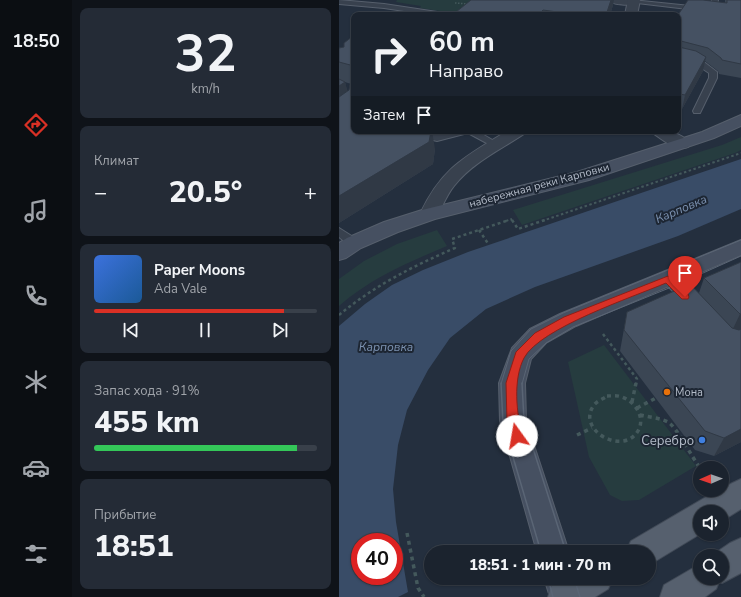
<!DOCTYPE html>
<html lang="ru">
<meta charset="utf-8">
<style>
body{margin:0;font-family:"Nunito Sans",sans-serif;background:#242b36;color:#f1f3f6;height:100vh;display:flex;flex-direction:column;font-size:15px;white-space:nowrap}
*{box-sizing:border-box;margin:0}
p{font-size:13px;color:#a0a4aa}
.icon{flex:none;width:22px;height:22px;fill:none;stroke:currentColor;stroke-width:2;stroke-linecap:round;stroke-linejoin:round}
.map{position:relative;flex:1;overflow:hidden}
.drawer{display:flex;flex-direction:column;gap:8px;padding:8px;background:#0f1319;width:267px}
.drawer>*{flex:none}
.guide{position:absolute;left:12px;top:12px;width:330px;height:122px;border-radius:8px;box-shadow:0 1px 3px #0004,0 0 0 1px #39404a;background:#1b232e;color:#f1f3f6;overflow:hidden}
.needle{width:26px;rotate:268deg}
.tools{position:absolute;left:354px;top:461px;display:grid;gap:8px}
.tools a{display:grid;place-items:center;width:36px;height:36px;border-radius:50%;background:#1b232e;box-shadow:0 1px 3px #0004,0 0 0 1px #39404a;font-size:20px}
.speed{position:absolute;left:12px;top:533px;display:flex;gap:8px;font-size:20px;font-weight:700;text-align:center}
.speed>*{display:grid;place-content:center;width:52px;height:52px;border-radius:50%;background:#1b232e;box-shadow:0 1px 3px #0004,0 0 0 1px #39404a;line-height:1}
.speed .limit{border:6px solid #d22;background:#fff;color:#111}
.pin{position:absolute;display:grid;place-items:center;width:34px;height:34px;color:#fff;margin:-41px -17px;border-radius:50% 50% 50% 0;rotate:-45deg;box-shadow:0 0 4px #0007}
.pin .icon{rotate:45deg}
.me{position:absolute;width:44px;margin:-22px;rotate:347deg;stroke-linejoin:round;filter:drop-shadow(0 0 3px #0008)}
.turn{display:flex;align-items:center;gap:14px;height:84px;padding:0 12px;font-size:18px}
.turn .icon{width:52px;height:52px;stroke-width:2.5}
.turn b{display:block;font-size:28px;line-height:34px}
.then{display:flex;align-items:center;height:38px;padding:0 12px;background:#0003;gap:8px;font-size:15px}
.big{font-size:30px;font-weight:800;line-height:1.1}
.drawer .widget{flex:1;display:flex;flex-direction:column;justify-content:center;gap:6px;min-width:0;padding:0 14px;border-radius:8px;background:#242b36}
.drawer .dial{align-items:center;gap:0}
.dial b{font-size:52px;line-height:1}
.song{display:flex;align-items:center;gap:12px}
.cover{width:48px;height:48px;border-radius:6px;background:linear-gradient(135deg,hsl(220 70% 55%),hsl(210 70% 35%))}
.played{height:4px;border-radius:2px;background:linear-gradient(90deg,#d93025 85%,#39404a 85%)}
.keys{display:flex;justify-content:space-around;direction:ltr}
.heat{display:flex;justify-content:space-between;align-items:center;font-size:22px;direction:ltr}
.charge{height:6px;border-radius:3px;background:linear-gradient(90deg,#34c759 91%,#39404a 0)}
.trip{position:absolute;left:85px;top:545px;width:232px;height:40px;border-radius:20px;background:#1b232e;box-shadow:0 1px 3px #0004,0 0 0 1px #39404a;font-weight:800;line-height:40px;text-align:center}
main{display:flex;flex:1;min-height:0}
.tabs{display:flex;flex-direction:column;width:72px;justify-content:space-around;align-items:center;background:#0b0e12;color:#a0a4aa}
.tabs .icon{width:28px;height:28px}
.tabs .selected{color:#d93025}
.tabs b{font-size:18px;color:#f1f3f6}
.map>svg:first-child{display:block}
</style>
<main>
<nav class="tabs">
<b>18:50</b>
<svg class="icon selected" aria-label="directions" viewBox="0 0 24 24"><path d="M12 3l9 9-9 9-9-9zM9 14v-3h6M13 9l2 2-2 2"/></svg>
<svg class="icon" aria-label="music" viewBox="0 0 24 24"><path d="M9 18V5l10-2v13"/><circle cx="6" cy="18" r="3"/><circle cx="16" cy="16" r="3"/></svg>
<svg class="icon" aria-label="phone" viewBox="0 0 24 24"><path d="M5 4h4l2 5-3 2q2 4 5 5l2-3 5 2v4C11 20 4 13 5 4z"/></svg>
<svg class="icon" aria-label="climate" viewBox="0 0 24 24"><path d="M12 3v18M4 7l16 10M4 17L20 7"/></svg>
<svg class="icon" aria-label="car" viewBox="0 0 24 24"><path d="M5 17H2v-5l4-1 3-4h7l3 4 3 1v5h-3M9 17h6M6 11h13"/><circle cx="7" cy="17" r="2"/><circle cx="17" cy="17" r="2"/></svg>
<svg class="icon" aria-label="filters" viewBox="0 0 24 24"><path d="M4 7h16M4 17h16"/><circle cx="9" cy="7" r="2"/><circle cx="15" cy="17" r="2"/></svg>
</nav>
<section class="drawer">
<div class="widget dial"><b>32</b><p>km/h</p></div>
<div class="widget"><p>Климат</p>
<div class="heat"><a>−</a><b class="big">20.5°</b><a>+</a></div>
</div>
<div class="widget">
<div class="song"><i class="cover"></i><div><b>Paper Moons</b><p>Ada Vale</p></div></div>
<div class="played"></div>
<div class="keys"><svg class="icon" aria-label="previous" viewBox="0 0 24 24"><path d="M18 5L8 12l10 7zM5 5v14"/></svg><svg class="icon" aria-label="pause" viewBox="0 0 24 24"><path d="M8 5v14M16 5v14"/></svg><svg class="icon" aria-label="next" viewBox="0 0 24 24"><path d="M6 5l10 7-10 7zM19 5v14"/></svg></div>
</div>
<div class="widget"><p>Запас хода · 91%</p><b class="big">455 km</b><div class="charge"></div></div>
<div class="widget"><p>Прибытие</p><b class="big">18:51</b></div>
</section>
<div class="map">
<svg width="402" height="597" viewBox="0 0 402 597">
<rect width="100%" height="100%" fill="#242f3e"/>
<!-- green -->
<path fill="#263c3f" d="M58 0H170L159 15H127L81 8 82 6 57 2Z
M402 137V150L396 153 183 225 174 210 383 145Z
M98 230 108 246C70 262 32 278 0 306V279L25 261 58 244Z
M265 345 357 466 300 500 283 501 271 495 250 457 229 362Z"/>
<!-- water -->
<path fill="#394c67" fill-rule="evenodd" d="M402 159V209L339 236 196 287 147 309 111 338 89 370 68 410 59 445 54 489 57 522 69 592 59 597H0V326L26 304 53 285 84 270 129 252ZM21 542H55V576H21Z"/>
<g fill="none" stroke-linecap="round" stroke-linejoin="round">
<defs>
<path id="lane" d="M0 0 45 4 105 13 108 15H92L45 8 0 4Z
M293 0 371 8 373 0H379L377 10 374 12 298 3C293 6 277 5 272 2L275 0Z
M339 55 365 62 378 72V78L361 113H355L354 111 370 78V73L355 63 339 59Z
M63 131H79L98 135 117 131H138L162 145 158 148 155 147 129 133 98 141 64 133Z
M0 228 19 240 20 243 19 246H11L0 237Z
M329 275 333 276 354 298 356 301 354 304 350 306 346 304 325 282 323 279 325 276Z"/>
<path id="street" d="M289 0H301L298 15H286Z
M168 131H187L185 134C161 150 133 163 115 186 107 196 103 208 97 218L90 220 83 218 81 214C103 167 126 157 168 131Z
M313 131C327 131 342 131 351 144L349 147C336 151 326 141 315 134Z"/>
<path id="secondary" d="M402 115V126L375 138 250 180 96 219 59 232 22 248 7 258 0 260V243L8 238 45 222 83 210 238 172 363 132Z
M402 240V255L237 326 207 343 192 359 186 383 187 421 230 552H198L161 421 160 383 173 348 191 329 221 314Z
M205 578H237L243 597H211Z"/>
<path id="primary" d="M402 479V509L383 521V512H361V534L310 565V552H287L292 541 379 490H383V488Z
M402 538V573L383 583 380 582 377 589 366 597H321L325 585 361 564V578H383V556H372L391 543Z
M227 578H274L269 589 256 597H209L213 585Z"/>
</defs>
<!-- lane casing -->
<use href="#lane" stroke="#565f6c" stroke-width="2"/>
<!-- street casing -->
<use href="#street" stroke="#565f6c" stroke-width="2"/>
<!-- secondary casing -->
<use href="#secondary" stroke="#565f6c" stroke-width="2"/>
<!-- primary casing -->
<use href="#primary" stroke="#414a57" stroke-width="2"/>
<!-- path-far3 -->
<path stroke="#44595c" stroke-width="1.5" stroke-dasharray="1.5 1.5" stroke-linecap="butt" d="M116 3 129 4"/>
<!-- path-far2 -->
<path stroke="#44595c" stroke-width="2" stroke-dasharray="2.5 2.5" stroke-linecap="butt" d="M167 221 172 219 173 221
M203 221 402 153"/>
<!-- path-far1 -->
<path stroke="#44595c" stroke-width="2.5" stroke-dasharray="3 3" stroke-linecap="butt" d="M173 220 179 229 206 220
M140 230 150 245
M0 315C35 286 74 266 116 248L113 239 170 220
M264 334 298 379 297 384"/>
<!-- path -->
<path stroke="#44595c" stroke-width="3.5" stroke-dasharray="4 4" stroke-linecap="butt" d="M268 396C273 396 278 395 283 397 295 401 306 416 300 429 286 458 236 430 255 405 258 401 264 399 268 396Z
M293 402 297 383
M298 408 317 398
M301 415C310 417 321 418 329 422 337 426 354 459 361 468
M238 435 253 428
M68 533 79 588 85 597"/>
<!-- lane -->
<use href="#lane" fill="#38414e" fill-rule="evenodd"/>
<!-- street -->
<use href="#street" fill="#38414e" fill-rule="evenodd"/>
<!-- secondary -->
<use href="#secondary" fill="#465061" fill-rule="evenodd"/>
<!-- primary -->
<use href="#primary" fill="#56606e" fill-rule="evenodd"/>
<!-- tram-far1 -->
<path stroke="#5a6575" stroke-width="1" d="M162 384 172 351 192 329 224 313 402 240
M183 384 190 359 207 343 234 327 335 286 402 256"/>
<!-- tram -->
<path stroke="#5a6575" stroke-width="1.5" d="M162 383 164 423 202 552
M183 383 185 420 227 552
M209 578 214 597
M235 578 241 597"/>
</g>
<!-- wall -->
<path fill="#3b4654" d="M132 0H275L274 5 271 15H117V12Z
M386 0H402V78L380 74 379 71 366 61 364 71 343 109 339 108V15L386 3Z
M15 37V85L6 82 8 91 96 149 94 164 0 223V48L5 47Z
M402 262V442L375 456 356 450 281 351 288 312 360 293 365 278Z"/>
<!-- shaded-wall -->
<path fill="#303945" d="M271 0H275L274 5 271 15H267Z
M204 10V15H199Z
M367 57 364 71 343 109 346 95Z
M6 82 12 103 0 112V86Z
M92 131H93L96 149 94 164 0 223V196Z
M401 314H402V331L391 335Z
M402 429V442L375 456 385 438Z"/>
<!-- building -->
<path fill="#455162" stroke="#303945" d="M132 0H272L267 15H240L204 10 199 15H134L117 12Z
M349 0H364L388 3V0H402V64L383 60 382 58 369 48 342 41 340 42V47L357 51 367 57 346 95 341 94 339 98V15Z
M14 36 15 37V66L0 62V48L5 47V43Z
M0 79 6 82 0 86Z
M11 84 15 87V131H92L90 142 0 196V97L10 90Z
M402 262V314H401L365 278Z
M351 284 393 328 400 330 402 329V429L385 438 366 431 285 330 288 312Z"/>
<!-- route -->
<path fill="#d93025" stroke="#8d1f18" d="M329 276 332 277 349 294 350 297 349 299H343L327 283C294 297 201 328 185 358 174 379 177 414 184 436L182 439 178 441 174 439 168 421 167 383 177 352 196 333 225 317Z"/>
<!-- markers -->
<circle fill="#e8710a" stroke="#1d2633" stroke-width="1.5" cx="328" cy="392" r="4"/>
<circle fill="#3f7fe0" stroke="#1d2633" stroke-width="1.5" cx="363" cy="440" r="4"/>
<g text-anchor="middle" stroke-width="4" stroke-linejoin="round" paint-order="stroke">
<!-- street labels -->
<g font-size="11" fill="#b4bcc9" stroke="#1d2633">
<text transform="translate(200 185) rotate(-15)" y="4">набережная реки Карповки</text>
</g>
<!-- poi labels -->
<g font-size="11" fill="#b4bcc9" stroke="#1d2633" text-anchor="start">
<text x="336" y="396">Мона</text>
</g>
<!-- water labels -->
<g font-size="12" font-style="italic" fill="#7c92b1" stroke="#1d2633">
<text transform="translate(342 209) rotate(-23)" y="4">Карповка</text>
<text x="47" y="351">Карповка</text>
</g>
<!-- near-poi labels -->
<g font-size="13" fill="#b4bcc9" stroke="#1d2633" text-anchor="end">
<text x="355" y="445">Серебро</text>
</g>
</g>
</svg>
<div class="tools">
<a><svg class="needle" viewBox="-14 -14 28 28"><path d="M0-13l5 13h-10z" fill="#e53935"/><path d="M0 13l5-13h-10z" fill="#a0a4aa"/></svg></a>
<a><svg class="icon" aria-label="sound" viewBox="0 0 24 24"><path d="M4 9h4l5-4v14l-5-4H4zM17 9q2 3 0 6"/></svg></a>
<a><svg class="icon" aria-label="search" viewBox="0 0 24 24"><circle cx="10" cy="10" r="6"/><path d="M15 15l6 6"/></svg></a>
</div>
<div class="speed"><div class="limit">40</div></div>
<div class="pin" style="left:346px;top:297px;background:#d93025"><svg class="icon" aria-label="arrive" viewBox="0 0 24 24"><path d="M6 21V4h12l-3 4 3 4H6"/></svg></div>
<svg class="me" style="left:178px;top:436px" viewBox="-20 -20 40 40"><circle r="19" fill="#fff"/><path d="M0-13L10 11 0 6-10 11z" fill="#d93025"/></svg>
<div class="trip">18:51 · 1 мин · 70 m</div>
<div class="guide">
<div class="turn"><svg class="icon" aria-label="right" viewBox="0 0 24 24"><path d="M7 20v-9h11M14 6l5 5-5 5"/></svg><div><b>60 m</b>Направо</div></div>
<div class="then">Затем<svg class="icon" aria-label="arrive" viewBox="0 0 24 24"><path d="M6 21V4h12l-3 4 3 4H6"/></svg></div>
</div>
</div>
</main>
